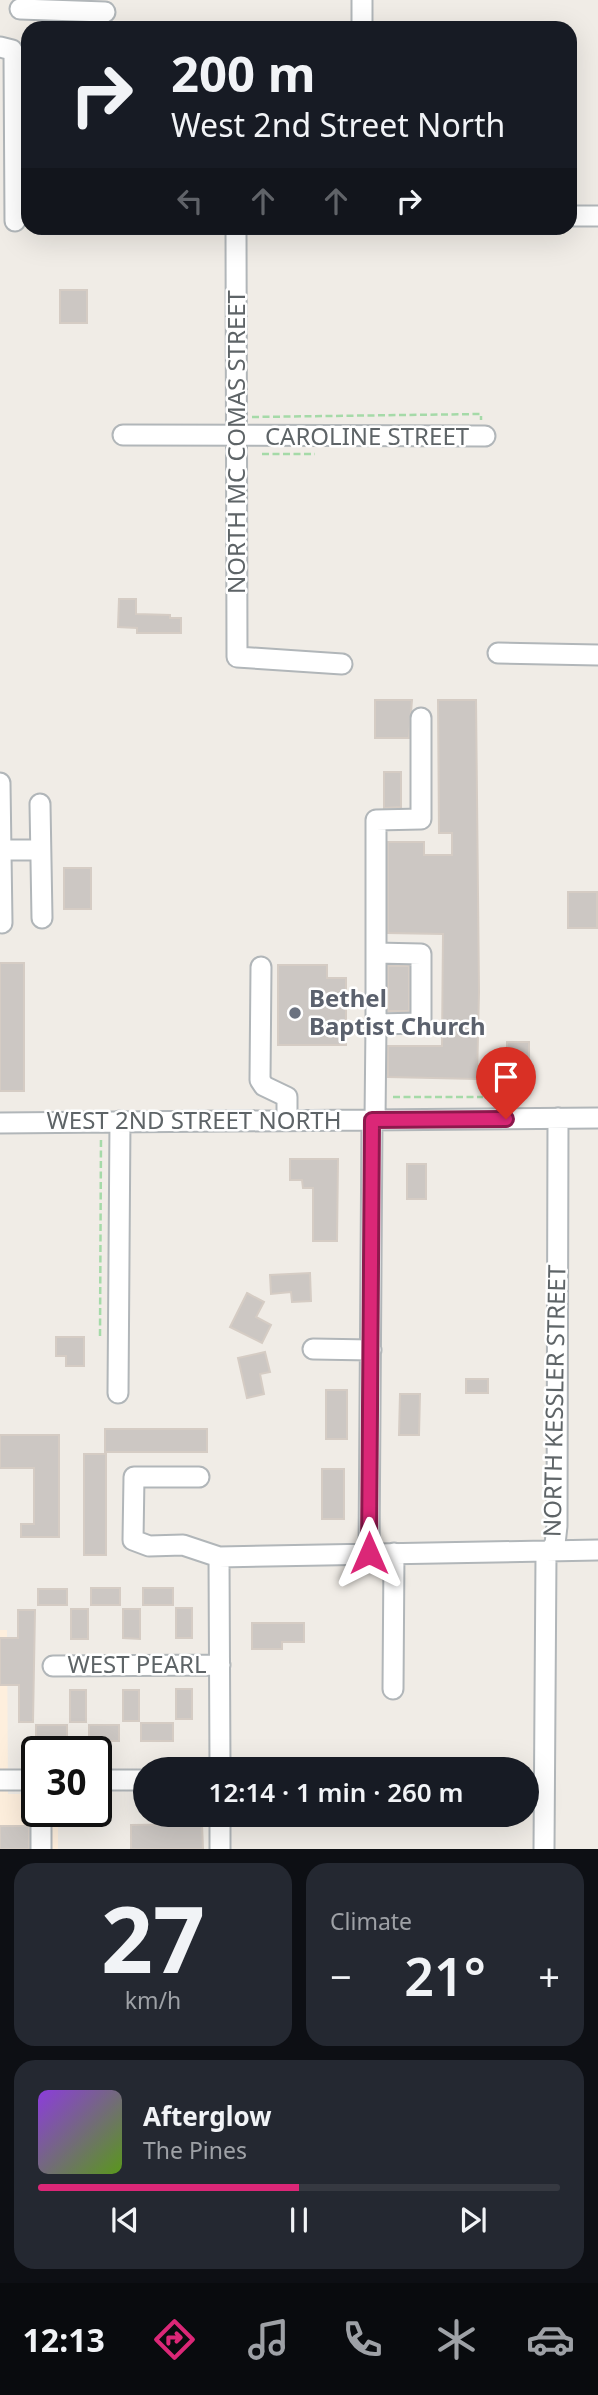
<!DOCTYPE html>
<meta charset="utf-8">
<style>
body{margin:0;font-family:"Noto Sans",sans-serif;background:#242831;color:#f1f3f6;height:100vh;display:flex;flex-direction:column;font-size:26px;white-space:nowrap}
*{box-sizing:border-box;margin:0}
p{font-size:23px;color:#9ea1a6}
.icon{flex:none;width:38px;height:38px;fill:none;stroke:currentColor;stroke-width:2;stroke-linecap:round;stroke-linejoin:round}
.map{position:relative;height:1849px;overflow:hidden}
.details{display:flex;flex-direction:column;gap:14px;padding:14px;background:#0d0f14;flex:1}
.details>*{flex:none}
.guide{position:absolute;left:21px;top:21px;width:556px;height:214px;border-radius:21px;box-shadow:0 7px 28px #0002;background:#171b24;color:#f1f3f6;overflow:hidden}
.speed{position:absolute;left:21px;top:1736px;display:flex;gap:14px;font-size:35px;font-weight:700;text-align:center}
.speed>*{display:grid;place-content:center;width:91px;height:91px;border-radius:50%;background:#171b24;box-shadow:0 7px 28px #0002;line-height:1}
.speed .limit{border:4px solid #111;border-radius:10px;background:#fff;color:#111}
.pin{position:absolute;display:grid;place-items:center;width:60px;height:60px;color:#fff;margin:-72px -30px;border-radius:50% 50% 50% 0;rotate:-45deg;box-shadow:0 0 7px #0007}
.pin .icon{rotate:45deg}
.me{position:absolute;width:77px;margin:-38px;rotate:0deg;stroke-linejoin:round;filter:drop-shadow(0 0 5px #0008)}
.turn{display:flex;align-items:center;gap:24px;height:147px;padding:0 35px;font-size:32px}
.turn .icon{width:91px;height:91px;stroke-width:2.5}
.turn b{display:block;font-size:49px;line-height:60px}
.lanes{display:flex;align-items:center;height:66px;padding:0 35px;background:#0003;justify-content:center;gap:35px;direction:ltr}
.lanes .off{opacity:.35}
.big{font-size:52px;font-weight:600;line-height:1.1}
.details .card{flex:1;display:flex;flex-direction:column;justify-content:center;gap:10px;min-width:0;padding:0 24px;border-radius:21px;background:#242831}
.details .dial{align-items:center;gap:0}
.dial b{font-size:91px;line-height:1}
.song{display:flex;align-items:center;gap:21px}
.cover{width:84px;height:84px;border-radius:10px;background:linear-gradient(135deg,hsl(270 70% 55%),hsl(90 70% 35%))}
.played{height:7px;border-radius:4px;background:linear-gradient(90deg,#db2777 50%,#363941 50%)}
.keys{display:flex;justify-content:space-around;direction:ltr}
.heat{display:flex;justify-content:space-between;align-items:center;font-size:38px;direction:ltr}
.details .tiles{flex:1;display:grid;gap:14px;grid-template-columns:1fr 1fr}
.card:last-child{grid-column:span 2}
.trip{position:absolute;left:133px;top:1757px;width:406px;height:70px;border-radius:35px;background:#171b24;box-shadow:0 7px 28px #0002;font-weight:600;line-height:70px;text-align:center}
.dock{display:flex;height:112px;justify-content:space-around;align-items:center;background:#090b0e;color:#9ea1a6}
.dock .icon{width:49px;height:49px}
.dock .on{color:#db2777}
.dock b{font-size:32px;color:#f1f3f6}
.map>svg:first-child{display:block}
</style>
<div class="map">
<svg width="598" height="1849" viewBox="0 0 598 1849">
<rect width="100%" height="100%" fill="#f0ece6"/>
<!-- commercial -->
<path fill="#feefdd" d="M0 1630H7L8 1794H37V1811H58V1849H0Z"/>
<!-- building -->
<path fill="#ccc7c3" stroke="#d5ccc4" stroke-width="2" d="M60 290H87V323H60Z
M119 599H136V614L170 615V618H181V633H137V628L118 627Z
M375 700H412L409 738H375Z
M438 700H476L479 992 477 1079 388 1077V1046H442L443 934 388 933V842H424V855H452V833H439Z
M384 772H401V807L384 808Z
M64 868H91V909H64Z
M568 892H597V928H568Z
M0 963H24V1091H0Z
M278 965H327V978H346V1045H278Z
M388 966H409V1011H388Z
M507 1042H529V1080H507Z
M290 1159H338L337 1241H313V1188H303L302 1180H290Z
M407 1164H426V1199H407Z
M310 1273 311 1301 292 1302 291 1292 271 1294 270 1275Z
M247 1293 264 1302 256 1317 271 1325 262 1343 230 1327Z
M56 1337H84V1366H66V1356H56Z
M265 1352 270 1372 260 1374 264 1394 247 1398 238 1358Z
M466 1379H488V1393H466Z
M326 1390H347V1439H326Z
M400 1394H420L419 1435H399Z
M105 1429H207V1452H105Z
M0 1435H59V1537H21V1524H34V1468H0Z
M84 1454H106V1555H84Z
M322 1469H344V1519H322Z
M91 1588H120V1605H91Z
M143 1588H173V1605H143Z
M38 1589H67V1605H38Z
M176 1608H192V1638H176Z
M71 1609H88V1639H71Z
M123 1609H140V1639L123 1638Z
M18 1610H35L33 1722H19V1685H0V1638H18Z
M252 1623H304V1642H282V1649H252Z
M176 1689H192V1719H176Z
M70 1690H86V1722H70Z
M123 1690H139V1721H123Z
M141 1723H173V1741H141Z
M36 1725H67V1743H36Z
M89 1725H119V1741H89Z
M202 1824 203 1849H131V1825Z
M0 1826H29V1849H0Z"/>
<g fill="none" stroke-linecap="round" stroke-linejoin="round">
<defs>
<path id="minor" d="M20 9 105 12
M362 28V0
M0 47 12 50 14 55 15 221
M570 216H598
M236 228 237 657 342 664
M123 435 485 436
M498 653 598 655
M0 783 2 923
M40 804 42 918
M0 850H40
M376 953V1024
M261 967 260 1080 264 1086 287 1097V1120
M375 1120 376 1024 421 1023V954L376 953V820L421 819V718
M0 1123 598 1118
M313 1349 371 1350
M118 1393 120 1121
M199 1477H134L133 1540 149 1546 183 1545 219 1557 598 1550
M369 1553 372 1120
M219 1557 220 1769
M53 1666 220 1665
M393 1689 394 1553
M0 1780H37
M96 1780H145
M220 1815V1849
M41 1849V1812
M544 1849 546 1555 555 1544 557 1526 558 1118"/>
</defs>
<!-- minor casing -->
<use href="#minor" stroke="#b1b6b9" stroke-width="23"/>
<!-- path -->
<path stroke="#a5daa8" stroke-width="2.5" stroke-dasharray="7 3.5" stroke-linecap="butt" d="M252 417 481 414V420
M262 454H315
M393 1097H483
M100 1336 101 1137"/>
<!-- minor -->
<use href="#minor" stroke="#fff" stroke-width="19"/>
</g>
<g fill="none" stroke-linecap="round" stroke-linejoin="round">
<defs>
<path id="route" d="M369 1553 372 1120 506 1119"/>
</defs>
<!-- route casing -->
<use href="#route" stroke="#8e194d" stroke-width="18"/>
<!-- route -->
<use href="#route" stroke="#db2777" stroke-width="12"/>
</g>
<!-- markers -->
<circle fill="#6b7280" stroke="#fff" stroke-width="2.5" cx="295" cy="1013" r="7"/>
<g text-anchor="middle" stroke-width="5" stroke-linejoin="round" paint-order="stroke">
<!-- street labels -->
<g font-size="24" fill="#5e6467" stroke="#fff">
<text x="367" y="445">CAROLINE STREET</text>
<text transform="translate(237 442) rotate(-90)" y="8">NORTH MC COMAS STREET</text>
<text x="194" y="1129">WEST 2ND STREET NORTH</text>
<text transform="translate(555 1401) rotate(-89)" y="8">NORTH KESSLER STREET</text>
<text x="137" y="1673">WEST PEARL</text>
</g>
<!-- worship labels -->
<g font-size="24" font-weight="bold" fill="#5b616d" stroke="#fff" text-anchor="start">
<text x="309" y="1007">Bethel<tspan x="309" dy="28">Baptist Church</tspan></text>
</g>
</g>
</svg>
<div class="speed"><div class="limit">30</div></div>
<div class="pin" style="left:506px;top:1119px;background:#d93025"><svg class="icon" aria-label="arrive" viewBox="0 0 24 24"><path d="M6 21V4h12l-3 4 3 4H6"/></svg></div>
<svg class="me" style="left:369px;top:1553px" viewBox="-20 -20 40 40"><path d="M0-17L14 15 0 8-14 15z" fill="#db2777" stroke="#fff" stroke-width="4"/></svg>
<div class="trip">12:14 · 1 min · 260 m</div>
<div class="guide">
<div class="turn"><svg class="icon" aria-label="right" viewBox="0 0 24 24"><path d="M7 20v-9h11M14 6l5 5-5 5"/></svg><div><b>200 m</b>West 2nd Street North</div></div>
<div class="lanes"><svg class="icon off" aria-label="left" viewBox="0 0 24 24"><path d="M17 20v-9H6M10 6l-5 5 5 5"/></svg><svg class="icon off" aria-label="ahead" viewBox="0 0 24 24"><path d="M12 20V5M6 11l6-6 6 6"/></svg><svg class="icon off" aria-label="ahead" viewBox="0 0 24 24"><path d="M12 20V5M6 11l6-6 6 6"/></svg><svg class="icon" aria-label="right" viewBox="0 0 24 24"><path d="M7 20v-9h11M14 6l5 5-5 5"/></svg></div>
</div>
</div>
<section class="details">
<div class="tiles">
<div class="card dial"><b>27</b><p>km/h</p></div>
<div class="card"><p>Climate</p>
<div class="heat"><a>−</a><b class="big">21°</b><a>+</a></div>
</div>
<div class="card">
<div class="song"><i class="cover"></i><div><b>Afterglow</b><p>The Pines</p></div></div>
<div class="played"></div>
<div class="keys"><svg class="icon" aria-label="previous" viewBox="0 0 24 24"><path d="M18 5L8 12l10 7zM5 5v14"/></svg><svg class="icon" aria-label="pause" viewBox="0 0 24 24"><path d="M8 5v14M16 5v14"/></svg><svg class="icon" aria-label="next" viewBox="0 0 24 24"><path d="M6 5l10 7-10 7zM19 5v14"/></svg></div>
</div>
</div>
</section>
<nav class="dock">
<b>12:13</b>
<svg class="icon on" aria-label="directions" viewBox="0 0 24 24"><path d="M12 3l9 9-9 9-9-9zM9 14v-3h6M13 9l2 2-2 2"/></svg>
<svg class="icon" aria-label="music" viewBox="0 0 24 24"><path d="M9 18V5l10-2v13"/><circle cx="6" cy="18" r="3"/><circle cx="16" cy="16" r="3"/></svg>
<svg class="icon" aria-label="phone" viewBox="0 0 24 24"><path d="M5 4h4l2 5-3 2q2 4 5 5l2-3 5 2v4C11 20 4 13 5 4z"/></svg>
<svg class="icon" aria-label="climate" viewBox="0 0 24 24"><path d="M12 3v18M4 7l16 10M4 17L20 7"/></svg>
<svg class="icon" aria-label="car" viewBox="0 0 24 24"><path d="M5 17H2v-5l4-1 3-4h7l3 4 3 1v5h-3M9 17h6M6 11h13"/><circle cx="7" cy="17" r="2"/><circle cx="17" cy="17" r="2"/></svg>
</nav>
